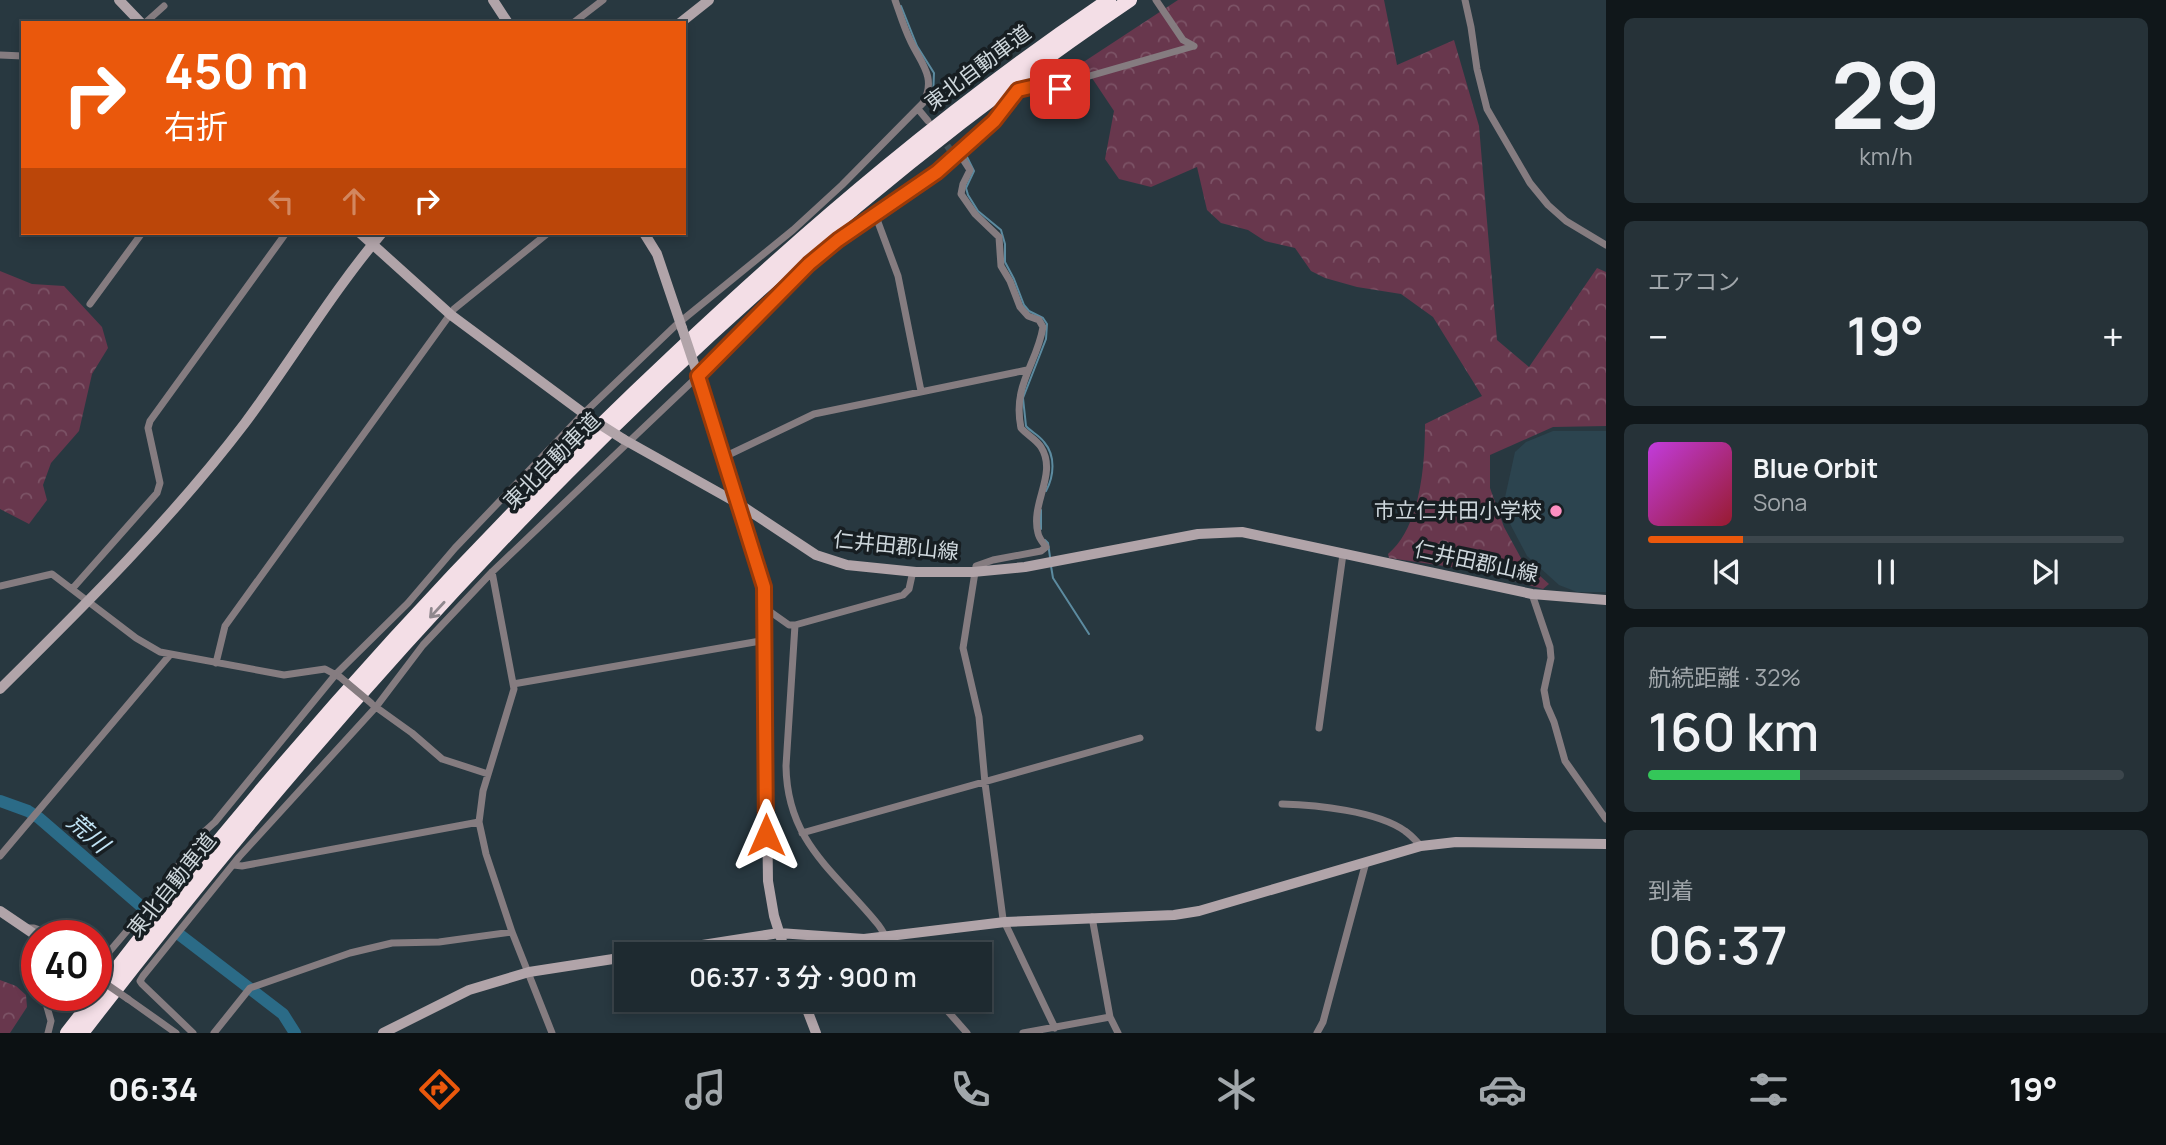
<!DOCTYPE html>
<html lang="ja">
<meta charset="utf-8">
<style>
body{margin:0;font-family:Manrope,"Noto Sans JP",sans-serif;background:#263238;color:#f1f3f6;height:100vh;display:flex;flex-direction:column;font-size:26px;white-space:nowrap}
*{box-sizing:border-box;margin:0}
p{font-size:23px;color:#a1a7ab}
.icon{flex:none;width:38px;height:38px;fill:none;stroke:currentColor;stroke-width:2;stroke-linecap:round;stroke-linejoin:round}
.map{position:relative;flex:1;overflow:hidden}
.details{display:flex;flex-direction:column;gap:18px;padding:18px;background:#10171a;width:560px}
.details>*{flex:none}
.hud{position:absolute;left:21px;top:21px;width:665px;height:214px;border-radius:0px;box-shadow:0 4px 10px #0003,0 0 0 2px #3c464c;background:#ea580c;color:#fff;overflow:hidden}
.speed{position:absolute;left:21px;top:920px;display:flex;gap:14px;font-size:35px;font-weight:700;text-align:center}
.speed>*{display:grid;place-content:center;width:91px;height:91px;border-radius:50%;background:#1e2a30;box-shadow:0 4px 10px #0003,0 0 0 2px #3c464c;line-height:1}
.speed .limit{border:10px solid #d22;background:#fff;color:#111}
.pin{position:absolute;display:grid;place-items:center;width:60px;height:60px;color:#fff;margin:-30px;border-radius:14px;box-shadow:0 4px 10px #0006}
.me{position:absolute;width:77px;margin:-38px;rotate:0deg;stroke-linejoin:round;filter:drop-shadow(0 0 5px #0008)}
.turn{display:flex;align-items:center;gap:24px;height:147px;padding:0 28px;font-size:32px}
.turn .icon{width:91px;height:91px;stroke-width:2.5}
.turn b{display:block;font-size:49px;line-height:60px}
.lanes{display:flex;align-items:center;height:66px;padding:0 28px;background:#0003;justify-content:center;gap:35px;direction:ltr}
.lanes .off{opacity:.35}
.big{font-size:52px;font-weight:600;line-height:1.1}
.details .tile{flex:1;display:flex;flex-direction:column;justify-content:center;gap:10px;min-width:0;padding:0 24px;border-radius:10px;background:#263238}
.details .dial{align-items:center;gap:0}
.dial b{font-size:91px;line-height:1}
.song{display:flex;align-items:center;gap:21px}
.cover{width:84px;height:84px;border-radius:10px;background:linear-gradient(135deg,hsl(290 70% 55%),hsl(350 70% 35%))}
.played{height:7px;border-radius:4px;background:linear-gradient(90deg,#ea580c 20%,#3c464c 20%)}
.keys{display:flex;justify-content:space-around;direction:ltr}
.heat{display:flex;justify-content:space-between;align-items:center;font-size:38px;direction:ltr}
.charge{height:10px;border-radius:5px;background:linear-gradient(90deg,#34c759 32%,#3c464c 0)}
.trip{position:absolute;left:614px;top:942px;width:378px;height:70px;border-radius:0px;background:#1e2a30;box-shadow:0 4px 10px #0003,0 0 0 2px #3c464c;font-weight:600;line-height:70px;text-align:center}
.menu{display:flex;height:112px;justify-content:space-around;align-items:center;background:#0c1113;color:#a1a7ab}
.menu .icon{width:49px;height:49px}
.menu .selected{color:#ea580c}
.menu b{font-size:32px;color:#f1f3f6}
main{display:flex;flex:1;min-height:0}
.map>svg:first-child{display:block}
</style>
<main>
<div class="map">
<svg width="1606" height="1033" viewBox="0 0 1606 1033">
<defs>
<pattern id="forest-crowns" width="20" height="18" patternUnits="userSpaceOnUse" patternTransform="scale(1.75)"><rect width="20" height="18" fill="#68374d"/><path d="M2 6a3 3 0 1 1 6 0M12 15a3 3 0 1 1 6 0" fill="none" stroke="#7c5366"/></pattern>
</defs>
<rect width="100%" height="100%" fill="#283840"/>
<!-- built -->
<path fill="#2c444f" d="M1553 431H1606V592H1577L1559 585 1527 556 1508 520 1504 502 1515 452 1526 442Z"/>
<!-- forest -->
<path fill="url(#forest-crowns)" d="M1178 0H1384L1397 65 1454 40 1479 126 1497 340 1529 367 1597 268 1606 272V426L1553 427 1490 455V488L1504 527 1522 560 1549 584 1543 589 1479 571 1389 558 1388 554C1421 526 1425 464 1425 424L1482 396 1433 317 1401 294 1357 287 1325 278 1311 271 1295 248 1265 241 1248 230 1221 223 1207 210 1197 167 1151 187 1119 179 1105 159 1114 111 1082 63Z
M0 271 32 284 64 286 102 327 108 348 92 374 79 431 51 463 43 485 47 500 29 524 0 509Z
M0 980 16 986 26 995 27 1007 10 1033H0Z"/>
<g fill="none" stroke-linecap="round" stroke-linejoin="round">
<!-- stream -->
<path stroke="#5c8ba0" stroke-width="2" d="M901 6 917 46 934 73 933 97
M931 103 932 112
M966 155 974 171 966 188 968 195 978 211 1001 230 1005 244V262L1014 279 1024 305 1029 311 1043 318 1047 324 1046 339 1023 398 1026 426C1031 432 1039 435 1044 442 1056 456 1054 476 1046 491
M1041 529V510
M1045 540 1048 543 1050 557
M1051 566 1053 578 1089 634"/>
<!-- river -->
<path stroke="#2b6b87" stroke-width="12" d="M0 801 28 811 39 818 142 907
M180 935 283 1014 295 1033"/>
<!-- street-tunnel -->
<path stroke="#415057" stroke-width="7" stroke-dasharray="7 3.5" stroke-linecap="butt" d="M941 137 951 151"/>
<!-- street -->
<path stroke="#857c80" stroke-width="7" d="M1156 0 1183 40 1194 46
M1465 0 1471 27 1477 69 1487 109 1530 183 1548 205 1566 221 1606 245
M145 23 164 6
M573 23 603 0
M0 55 23 56
M918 109 928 121
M959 153 970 170 963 184 961 194 975 214 999 237 1001 266 1010 281 1020 307 1028 316 1039 320 1043 327C1037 364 1012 385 1021 428 1027 435 1036 439 1041 447 1058 474 1030 503 1038 533 1039 539 1043 542 1046 547L1041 551 993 560 976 566 963 648 979 717 985 783 1003 919 1055 1028
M875 214 898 276 921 391
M90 304 142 233
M724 457 814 414 1027 370
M492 572 514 689 483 791 479 822 486 854 512 932 552 1033
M0 586 52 574 136 638 160 652 284 675 325 669 338 676
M73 588 157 493 160 483 148 428 150 421 286 233
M1532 594 1550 647 1551 658 1544 690 1547 706 1554 722 1565 761 1606 819
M765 608 789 625H795L903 595 909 589 913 571
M795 625 786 766C787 841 833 870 876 922 885 932 888 944 897 954
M216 663 225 626 454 309 548 233
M513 684 766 640
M373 705 412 733 442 759 488 774
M1319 728 1343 554
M1282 804C1317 805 1377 811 1405 831 1411 835 1416 841 1421 846
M802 833 1140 738
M0 856 169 656
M234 865 242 866 479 822
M1092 917 1110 1017 1118 1033
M27 928H34L57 936
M96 954 102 955 109 952 143 912 205 831 215 822 336 674 408 603 455 548 583 414 675 326 793 230 842 185 923 103C937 78 921 63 911 42 904 28 900 14 895 0
M44 996 51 1021 48 1033
M128 999 176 1033
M937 999 967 1033
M193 1033 142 984 140 981 143 976 239 857 376 707 423 645 492 572 698 376 809 264 838 241 937 172 994 121 1018 91 1027 87 1060 89 1079 79 1194 46
M214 1033 250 988 350 953 392 943 439 942 512 932
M1023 1033 1110 1017
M1317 1033 1323 1022 1366 862"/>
<!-- secondary -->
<path stroke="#b1a4a9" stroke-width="10" d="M119 0 141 23
M493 0 508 23
M680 23 709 0
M360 233 451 315 590 418
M644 233 657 254 682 328
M696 370 764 587 768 881 774 916 786 954
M623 439 739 504 816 555 847 565 916 572H973L1025 567 1198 534 1242 532 1532 594 1606 600
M0 689C86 604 172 519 245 423 292 360 332 292 382 233
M0 911 37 936
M645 954 779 933 864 939 1005 922 1174 915 1199 911 1421 846 1456 842 1606 844
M803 999 816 1033
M383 1033 469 990 529 972 626 957"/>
<!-- highway -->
<path stroke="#f3dee6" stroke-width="14" d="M96 995C272 766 466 550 676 353 812 225 954 104 1109 0
M67 1033 96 996
M82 1033C378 648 726 273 1130 0"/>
<!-- street-bridge -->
<path stroke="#857c80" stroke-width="7" d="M340 677 371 703
M96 977 128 999"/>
<!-- secondary-bridge -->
<path stroke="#b1a4a9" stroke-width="10" d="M682 328 696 370
M590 418 623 439"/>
</g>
<!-- one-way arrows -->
<defs><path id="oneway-shaft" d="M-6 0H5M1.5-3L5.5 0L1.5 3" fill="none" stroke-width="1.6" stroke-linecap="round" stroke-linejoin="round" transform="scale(1.75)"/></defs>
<use stroke="#90888e" href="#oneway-shaft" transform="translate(437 610) rotate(133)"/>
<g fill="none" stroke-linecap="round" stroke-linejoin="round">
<defs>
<path id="route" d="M766 835 764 587 698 376 809 264 838 240 937 172 994 121 1018 90 1031 87 1060 89"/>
</defs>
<!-- route casing -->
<use href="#route" stroke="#983908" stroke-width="18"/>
<!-- route -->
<use href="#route" stroke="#ea580c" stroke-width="12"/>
</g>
<!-- markers -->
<circle fill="#fd8fc1" stroke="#171e22" stroke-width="2.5" cx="1556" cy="511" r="7"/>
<g text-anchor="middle" stroke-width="7" stroke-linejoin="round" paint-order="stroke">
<!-- street labels -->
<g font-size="21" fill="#ced7dc" stroke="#171e22">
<text transform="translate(978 68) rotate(-37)" y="7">東北自動車道</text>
<text transform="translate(552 461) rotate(-45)" y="7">東北自動車道</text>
<text transform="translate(896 546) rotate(6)" y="7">仁井田郡山線</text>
<text transform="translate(1476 562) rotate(12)" y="7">仁井田郡山線</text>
<text transform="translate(172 885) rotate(-51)" y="7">東北自動車道</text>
</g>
<!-- poi labels -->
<g font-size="21" fill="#ced7dc" stroke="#171e22" text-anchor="end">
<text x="1542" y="518">市立仁井田小学校</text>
</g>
<!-- water labels -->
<g font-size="23" font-style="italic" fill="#c2e4f5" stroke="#171e22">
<text transform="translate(88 833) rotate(41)" y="8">荒川</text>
</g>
</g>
</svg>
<div class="speed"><div class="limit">40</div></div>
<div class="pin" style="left:1060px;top:89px;background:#d93025"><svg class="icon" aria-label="arrive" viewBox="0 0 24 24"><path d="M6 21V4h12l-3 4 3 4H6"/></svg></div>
<svg class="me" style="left:766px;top:835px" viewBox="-20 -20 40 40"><path d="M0-17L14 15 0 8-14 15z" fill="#ea580c" stroke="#fff" stroke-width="4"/></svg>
<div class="trip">06:37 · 3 分 · 900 m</div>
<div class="hud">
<div class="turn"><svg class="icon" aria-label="right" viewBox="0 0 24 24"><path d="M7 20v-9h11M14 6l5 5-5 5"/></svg><div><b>450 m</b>右折</div></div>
<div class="lanes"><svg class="icon off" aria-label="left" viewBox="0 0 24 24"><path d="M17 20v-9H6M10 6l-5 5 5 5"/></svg><svg class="icon off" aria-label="ahead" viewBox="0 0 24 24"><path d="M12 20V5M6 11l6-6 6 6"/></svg><svg class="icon" aria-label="right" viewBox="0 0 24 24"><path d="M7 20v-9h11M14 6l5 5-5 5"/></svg></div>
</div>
</div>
<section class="details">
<div class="tile dial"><b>29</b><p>km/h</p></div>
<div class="tile"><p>エアコン</p>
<div class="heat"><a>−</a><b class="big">19°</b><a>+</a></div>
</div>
<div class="tile">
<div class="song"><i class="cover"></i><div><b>Blue Orbit</b><p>Sona</p></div></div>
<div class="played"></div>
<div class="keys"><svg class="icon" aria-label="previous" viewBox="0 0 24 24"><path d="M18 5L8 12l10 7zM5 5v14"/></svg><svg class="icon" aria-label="pause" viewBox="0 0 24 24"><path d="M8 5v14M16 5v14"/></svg><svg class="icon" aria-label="next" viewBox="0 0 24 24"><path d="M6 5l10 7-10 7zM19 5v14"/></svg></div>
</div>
<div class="tile"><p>航続距離 · 32%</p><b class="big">160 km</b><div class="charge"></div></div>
<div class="tile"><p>到着</p><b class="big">06:37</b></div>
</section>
</main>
<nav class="menu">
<b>06:34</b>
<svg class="icon selected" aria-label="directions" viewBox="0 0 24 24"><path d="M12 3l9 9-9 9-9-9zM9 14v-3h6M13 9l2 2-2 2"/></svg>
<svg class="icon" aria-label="music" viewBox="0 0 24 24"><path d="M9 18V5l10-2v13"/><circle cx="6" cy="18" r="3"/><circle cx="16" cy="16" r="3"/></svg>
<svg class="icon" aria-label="phone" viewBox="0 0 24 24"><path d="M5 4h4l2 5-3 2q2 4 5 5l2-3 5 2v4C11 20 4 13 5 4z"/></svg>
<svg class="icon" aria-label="climate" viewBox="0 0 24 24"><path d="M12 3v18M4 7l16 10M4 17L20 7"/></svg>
<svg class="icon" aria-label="car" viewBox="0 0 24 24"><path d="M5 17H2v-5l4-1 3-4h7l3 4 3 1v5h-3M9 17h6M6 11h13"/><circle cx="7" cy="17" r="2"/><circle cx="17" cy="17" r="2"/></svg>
<svg class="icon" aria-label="filters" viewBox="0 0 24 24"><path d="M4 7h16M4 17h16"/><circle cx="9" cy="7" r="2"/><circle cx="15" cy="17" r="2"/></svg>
<b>19°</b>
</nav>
